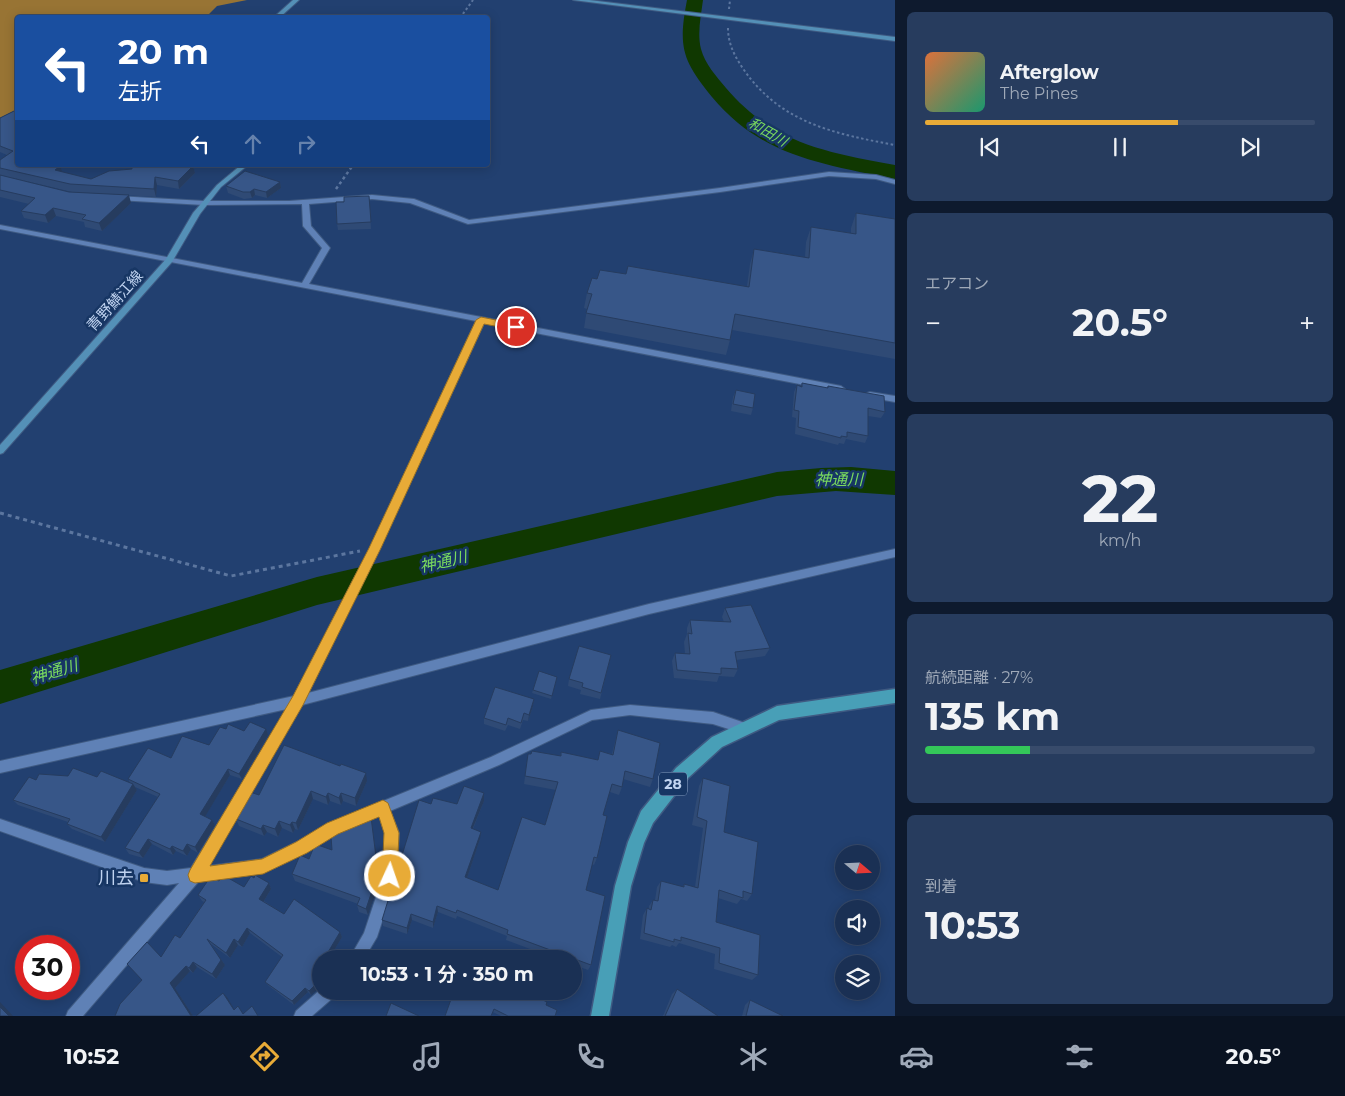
<!DOCTYPE html>
<html lang="ja">
<meta charset="utf-8">
<style>
body{margin:0;font-family:Montserrat,"Noto Sans JP",sans-serif;background:#273c5e;color:#f1f3f6;height:100vh;display:flex;flex-direction:column;font-size:19px;white-space:nowrap}
*{box-sizing:border-box;margin:0}
p{font-size:16px;color:#9fa9b8}
.icon{flex:none;width:28px;height:28px;fill:none;stroke:currentColor;stroke-width:2;stroke-linecap:round;stroke-linejoin:round}
.map{position:relative;flex:1;overflow:hidden}
.details{display:flex;flex-direction:column;gap:12px;padding:12px;background:#0e1a2e;width:450px}
.details>*{flex:none}
.banner{position:absolute;left:15px;top:15px;width:475px;height:152px;border-radius:5px;box-shadow:0 2px 12px #0003,0 0 0 1px #384b6b;background:#1a4fa0;color:#fff;overflow:hidden}
.needle{width:32px;rotate:109deg}
.fabs{position:absolute;left:835px;top:845px;display:grid;gap:10px}
.fabs a{display:grid;place-items:center;width:45px;height:45px;border-radius:50%;background:#1a3054;box-shadow:0 2px 12px #0003,0 0 0 1px #384b6b;font-size:25px}
.speed{position:absolute;left:15px;top:935px;display:flex;gap:10px;font-size:25px;font-weight:700;text-align:center}
.speed>*{display:grid;place-content:center;width:65px;height:65px;border-radius:50%;background:#1a3054;box-shadow:0 2px 12px #0003,0 0 0 1px #384b6b;line-height:1}
.speed .limit{border:8px solid #d22;background:#fff;color:#111}
.pin{position:absolute;display:grid;place-items:center;width:42px;height:42px;color:#fff;margin:-21px;border:2px solid #fff;border-radius:50%;box-shadow:0 1px 5px #0007}
.me{position:absolute;width:55px;margin:-28px;rotate:3deg;stroke-linejoin:round;filter:drop-shadow(0 0 4px #0008)}
.turn{display:flex;align-items:center;gap:18px;height:105px;padding:0 20px;font-size:22px}
.turn .icon{width:65px;height:65px;stroke-width:2.5}
.turn b{display:block;font-size:35px;line-height:42px}
.lanes{display:flex;align-items:center;height:48px;padding:0 20px;background:#0003;justify-content:center;gap:25px;direction:ltr}
.lanes .off{opacity:.35}
.big{font-size:38px;font-weight:700;line-height:1.1}
.details .card{flex:1;display:flex;flex-direction:column;justify-content:center;gap:8px;min-width:0;padding:0 18px;border-radius:8px;background:#273c5e}
.details .dial{align-items:center;gap:0}
.dial b{font-size:65px;line-height:1}
.song{display:flex;align-items:center;gap:15px}
.cover{width:60px;height:60px;border-radius:8px;background:linear-gradient(135deg,hsl(20 70% 55%),hsl(160 70% 35%))}
.played{height:5px;border-radius:2px;background:linear-gradient(90deg,#e8ab37 65%,#384b6b 65%)}
.keys{display:flex;justify-content:space-around;direction:ltr}
.heat{display:flex;justify-content:space-between;align-items:center;font-size:28px;direction:ltr}
.charge{height:8px;border-radius:4px;background:linear-gradient(90deg,#34c759 27%,#384b6b 0)}
.trip{position:absolute;left:312px;top:950px;width:270px;height:50px;border-radius:25px;background:#1a3054;box-shadow:0 2px 12px #0003,0 0 0 1px #384b6b;font-weight:700;line-height:50px;text-align:center}
.tabs{display:flex;height:80px;justify-content:space-around;align-items:center;background:#0a1322;color:#9fa9b8}
.tabs .icon{width:35px;height:35px}
.tabs .current{color:#e8ab37}
.tabs b{font-size:22px;color:#f1f3f6}
main{display:flex;flex:1;min-height:0}
.map>svg:first-child{display:block}
</style>
<main>
<div class="map">
<svg width="895" height="1016" viewBox="0 0 895 1016">
<rect width="100%" height="100%" fill="#224070"/>
<!-- forest -->
<path fill="#987434" d="M0 0H247L217 6 206 17 18 18 17 115 0 124Z"/>
<g fill="none" stroke-linecap="round" stroke-linejoin="round">
<!-- river -->
<path fill="#103801" fill-rule="evenodd" d="M687 0H703C701 16 697 33 701 49 705 64 716 76 726 88 774 144 826 152 895 165V179C823 164 762 157 712 97 682 60 678 47 687 0Z
M851 467 895 471V495L836 491 777 496 317 605 0 704V670L317 577 777 472 821 468Z"/>
<defs>
<path id="street" d="M829 172 876 175 895 180V184L876 179 829 176 720 192 468 224 410 203 372 199 309 204 311 226 330 248 309 284 841 386 845 389 841 392 484 323 380 548 308 693 649 604 895 549V557L649 614 302 705 208 866 262 859 297 842 327 824 491 757 591 710 630 705 713 712 748 724 750 728 748 732 744 734 713 724 630 715 592 720 499 765 390 811 399 833 397 876 377 937 364 959H349L364 933 383 876 385 833 379 816 337 834 307 852 263 873 199 881 83 1016H66L68 1011 179 883 167 885 144 882 0 831V819L144 868 167 871 191 868 287 709 0 773V761L294 696 370 548 476 321 0 229V225L302 283 322 248 303 226 302 204 204 205 117 200 113 198 117 196 204 201H289L372 195 414 199 469 220 720 188Z
M870 392 895 396V402L867 397 866 395 867 393Z
M321 989V991H337L335 996 312 1016H294L296 1011Z"/>
<path id="secondary" d="M293 0H299L279 18H273Z
M573 0H589L895 37V41Z
M241 165H248L221 187 200 214 172 262 3 453 0 454V445L166 259 193 213 217 185Z"/>
<path id="primary" d="M895 689V703L779 720 722 747 688 778 653 823 644 843 631 886 609 1016H591L615 886 628 842 641 811 676 768 712 737 777 706Z"/>
</defs>
<!-- street casing -->
<use href="#street" stroke="#3f5a82" stroke-width="2"/>
<!-- secondary casing -->
<use href="#secondary" stroke="#3f5a82" stroke-width="2"/>
<!-- primary casing -->
<use href="#primary" stroke="#3f5a82" stroke-width="3"/>
<!-- path-far2 -->
<path stroke="#5c769f" stroke-width="2" stroke-dasharray="2.5 2.5" stroke-linecap="butt" d="M729 9 730 0
M460 18 473 0
M728 28C728 44 735 57 744 70 781 123 835 134 895 145"/>
<!-- path-far1 -->
<path stroke="#5c769f" stroke-width="2.5" stroke-dasharray="3 3" stroke-linecap="butt" d="M336 189 353 165"/>
<!-- path -->
<path stroke="#5c769f" stroke-width="3" stroke-dasharray="4 4" stroke-linecap="butt" d="M0 513 231 576 360 551"/>
<!-- street -->
<use href="#street" fill="#5f81b6" fill-rule="evenodd"/>
<!-- secondary -->
<use href="#secondary" fill="#5490b7" fill-rule="evenodd"/>
<!-- primary -->
<use href="#primary" fill="#489fb7" fill-rule="evenodd"/>
</g>
<!-- wall -->
<path fill="#2f4a75" d="M18 109V165L62 172 91 179 193 166 195 173 179 189 157 185 156 197 72 192 0 175V160L7 155 0 152V118Z
M0 175 69 192 131 203 102 231 85 227 84 222 56 216 48 223 24 218 21 211 29 204 0 197Z
M280 182 281 188 267 198 255 195 252 198 244 199 228 193 226 186Z
M369 196 371 229 338 230 337 224 344 202Z
M856 213 895 219V359L732 330 730 340 726 355 584 328 587 309 584 308 587 293 597 279 626 274 747 286 750 264 754 249 805 257 806 242 811 227 851 233V228Z
M802 383 827 388 828 386 885 412 881 418 868 416V436L865 443 846 439 844 444 839 443 838 445 795 434 796 418 792 417 794 392 797 385 801 386Z
M736 390 753 408 751 415 731 411 733 397Z
M725 608 770 648 765 656 736 660 738 669 734 677 719 676 717 682 674 678 672 661 675 653 685 654 684 642 687 634V628L690 620 724 622 722 617Z
M611 655 600 699 580 694 581 690 568 686 569 679Z
M557 677 551 699 532 693 533 690Z
M534 699 533 706 528 721 523 720 520 729 508 725 505 731 484 724V718Z
M226 729 244 731 268 735 242 779 230 775 205 816 212 820 215 825 198 853 191 849 187 856 176 851 173 855 152 844 143 858 129 854 125 848 158 797 135 787 137 790 105 842 72 829 67 824 68 822 18 805 13 800 36 780 97 777 130 783 128 779 171 758 209 745Z
M618 730 653 779 650 787 623 779 622 787 619 795 610 792 603 815 597 858 594 865 592 864 586 890 591 965 588 970 574 965V959H557L506 940 507 936 457 916 456 919 438 912 433 928 412 920 407 934 383 926 382 920 431 804H457L484 793V801L473 829 480 839 467 878 498 890 545 825 556 790 524 784 528 754 560 756 561 752 598 760 600 751 612 754Z
M703 778 724 832 752 894 747 901 741 899 737 904 718 898 716 922 758 975 752 980 714 969 715 954 679 943 676 947 672 945 670 947 640 939 643 915 647 908 649 909V906L653 900H655L657 887 661 881 683 887 684 884 695 887 703 828 692 825 699 786Z
M367 781 356 806 343 801 341 805 330 801 328 805 313 799 298 830 295 829 293 833 282 828 278 837 267 832 264 836 239 826 236 819 259 795Z
M371 817 380 880 368 915 359 912 357 905 358 904 295 881 292 874 309 859 332 850Z
M254 878 269 883 271 889 264 901 284 914 340 932 342 937 329 959H321V984L318 989 311 995 308 992 294 1005 269 986 265 982 282 957 250 933 242 947 238 945 230 958 211 944 225 965 216 979 197 967 193 973 190 971 175 988 193 1016H115L142 980 161 957 180 938 204 902 202 901 198 895 219 881 244 887Z
M677 989 718 1016H663L672 994Z
M443 991H524L546 1005 555 1016H501L454 993Z
M750 1000 783 1016H742L745 1005Z"/>
<!-- shaded-wall -->
<path fill="#263c5f" d="M60 166 63 174 55 170Z
M193 166 195 173 179 189 178 181Z
M155 177 157 185 156 197 154 189Z
M280 182 281 188 267 198 266 192Z
M254 189 255 195 252 198 250 192Z
M129 195 131 203 102 231 99 223Z
M53 208 56 216 48 223 45 215Z
M534 699 533 706 528 721 529 715Z
M266 729 268 735 242 779 239 774Z
M228 769 230 775 203 820 200 814Z
M366 773 367 781 356 806 355 798Z
M133 784 137 790 105 842 101 837Z
M311 791 313 799 298 830 296 823Z
M328 793 330 801 328 805 326 797Z
M341 793 343 801 341 805 339 798Z
M484 793V801L470 835 471 828Z
M371 817 380 880 368 915 366 909Z
M212 820 215 825 198 853 195 847Z
M279 821 282 828 278 837 275 829Z
M292 822 295 829 293 833 290 825Z
M263 825 267 832 264 836 261 829Z
M481 832 480 839 465 884V877Z
M148 839 152 844 143 858 139 853Z
M187 844 191 849 187 856 183 851Z
M172 846 176 851 173 855 170 849Z
M269 883 271 889 262 904 259 899Z
M437 906 438 912 433 928V922Z
M411 914 412 920 407 934V928Z
M247 928 250 933 242 947 238 942Z
M340 932 342 937 329 959H324Z
M207 939 225 965 216 979 212 974Z
M234 939 238 945 230 958 226 953Z
M193 962 197 967 193 973 189 968Z
M186 966 190 971 175 988 193 1016H191L170 983Z
M321 976V984L318 989 311 995 309 991Z
M305 988 308 992 294 1005 292 1001Z
M223 993 227 997 237 1014 234 1010Z
M0 1002 13 1016H9L0 1007Z"/>
<!-- building -->
<path fill="#375688" stroke="#263c5f" d="M18 109V165H56L60 166 55 170 91 179 109 171 132 169V165L193 166 178 181 155 177 154 189 70 184 0 168V160L13 151 0 146V118Z
M245 171 280 182 266 192 254 189 250 192H243L226 186Z
M0 175 69 192 129 195 99 223 82 219 86 215 53 208 45 215 21 211 35 198 0 190Z
M369 196 371 222 337 224 336 202H344V197Z
M856 213 895 219V343L735 314 730 340 586 313 592 294 587 293 592 278 597 279 600 270 626 274 628 266 749 287 754 249 809 258 811 227 856 234Z
M802 383 828 388V386L884 396 885 412 868 408V436L847 432V437L841 436V438L798 427 799 411 794 410 797 385 802 387Z
M736 390 755 394 753 408 733 404Z
M751 605 770 648 735 652 738 669 721 668V674L677 670 675 653 690 654 688 633 692 634 690 620 731 622 725 608Z
M579 646 611 655 601 693 582 687 583 683 569 679Z
M539 671 557 677 552 696 533 690Z
M495 687 534 699 529 715 524 713 521 723 508 718 506 725 484 718Z
M250 722 266 729 239 774 228 769 200 814 212 820 195 847 187 844 183 851 172 846 170 849 148 839 139 853 125 848 160 794 128 779 148 748 171 758 182 736 209 745 220 727 226 729 228 724 244 731Z
M618 730 660 743 653 779 625 771 622 787 612 784 603 815 607 816 597 858 594 857 586 890 605 896 591 965 507 934 508 930 457 910 456 913 437 906 433 922 411 914 407 928 382 920 419 800 431 804 433 798 457 804 464 786 484 793 471 828 481 832 465 877 498 890 522 817 545 825 558 782 525 776 528 754H531L532 751 561 756V752L598 760 600 751 613 755Z
M284 745 340 766 341 764 366 773 355 798 341 793 339 798 328 793 326 797 311 791 296 823 292 822 290 825 279 821 275 829 263 825 261 829 236 819 250 792 259 795Z
M73 768 97 777 101 771 133 784 101 837 67 824 70 819 13 800 29 777 36 780 39 774 68 776Z
M703 778 730 786 724 832 758 842 752 894 743 891V898L719 890 716 922 760 935 758 975 719 963 720 948 681 937V941L674 939V942L644 933 647 908 651 910 653 900 658 901 661 881 684 887V884L698 888 707 821 697 817Z
M371 817 378 873 366 909 357 905 360 898 292 874 300 855 309 859 315 844 332 850 331 836Z
M223 875 244 887 251 876 254 878 255 875 269 883 259 899 284 914 294 899 340 932 324 959H321V976L316 984 309 991 305 988 292 1001 265 982 283 955 247 928 238 942 234 939 226 953 207 939 221 960 212 974 193 962 189 968 186 966 170 983 191 1016H115L120 1004 142 980 127 964 147 942 161 957 175 935 180 938 206 900 198 895 211 876 219 881Z
M391 953 430 959H390Z
M677 989 718 1016H665Z
M454 991H524L547 1002 546 1005 557 1010 555 1016H508L494 1009 491 1016H445Z
M223 993 234 1010 238 1006 243 1014 252 1006 258 1016H196Z
M750 1000 783 1016H746Z
M391 1003 419 1016H386Z
M0 1007 9 1016H0Z"/>
<!-- route -->
<path fill="#e8ab37" stroke="#976f24" d="M481 317 516 324 520 327 516 330 484 324 381 548 303 705 210 866 262 859 296 842 327 823 383 800 388 803 399 833 397 876 395 881 390 883 384 881 382 876 384 833 379 817 338 834 307 853 263 874 195 883 190 881 188 875 190 870 293 696 369 548 476 320Z"/>
<!-- markers -->
<rect fill="#e8ab37" stroke="#173664" stroke-width="2" x="139" y="873" width="10" height="10" rx="2.5"/>
<g text-anchor="middle" stroke-width="5" stroke-linejoin="round" paint-order="stroke">
<!-- far-water labels -->
<g font-size="14" font-style="italic" fill="#7ada5e" stroke="#173664">
<text transform="translate(768 132) rotate(30)" y="5">和田川</text>
</g>
<!-- shield labels -->
<rect fill="#173664" stroke="#8da4c6" stroke-width="1" x="659" y="772.5" width="28" height="23" rx="4"/>
<g font-size="14" font-weight="bold" fill="#c0d3f0">
<text x="673" y="789">28</text>
</g>
<!-- street labels -->
<g font-size="15" fill="#c0d3f0" stroke="#173664">
<text transform="translate(115 301) rotate(-48)" y="5">青野鯖江線</text>
</g>
<!-- water labels -->
<g font-size="16" font-style="italic" fill="#7ada5e" stroke="#173664">
<text x="839" y="485">神通川</text>
<text transform="translate(443 561) rotate(-13)" y="6">神通川</text>
<text transform="translate(54 671) rotate(-17)" y="6">神通川</text>
</g>
<!-- near-poi labels -->
<g font-size="18" fill="#c0d3f0" stroke="#173664" text-anchor="end">
<text x="134" y="884">川去</text>
</g>
</g>
</svg>
<div class="fabs">
<a><svg class="needle" viewBox="-14 -14 28 28"><path d="M0-13l5 13h-10z" fill="#e53935"/><path d="M0 13l5-13h-10z" fill="#9fa9b8"/></svg></a>
<a><svg class="icon" aria-label="sound" viewBox="0 0 24 24"><path d="M4 9h4l5-4v14l-5-4H4zM17 9q2 3 0 6"/></svg></a>
<a><svg class="icon" aria-label="layers" viewBox="0 0 24 24"><path d="M12 4l9 5-9 5-9-5zM3 14l9 5 9-5"/></svg></a>
</div>
<div class="speed"><div class="limit">30</div></div>
<div class="pin" style="left:516px;top:327px;background:#d93025"><svg class="icon" aria-label="arrive" viewBox="0 0 24 24"><path d="M6 21V4h12l-3 4 3 4H6"/></svg></div>
<svg class="me" style="left:390px;top:876px" viewBox="-20 -20 40 40"><circle r="17" fill="#e8ab37" stroke="#fff" stroke-width="3"/><path d="M0-11L8 9 0 5-8 9z" fill="#fff"/></svg>
<div class="trip">10:53 · 1 分 · 350 m</div>
<div class="banner">
<div class="turn"><svg class="icon" aria-label="left" viewBox="0 0 24 24"><path d="M17 20v-9H6M10 6l-5 5 5 5"/></svg><div><b>20 m</b>左折</div></div>
<div class="lanes"><svg class="icon" aria-label="left" viewBox="0 0 24 24"><path d="M17 20v-9H6M10 6l-5 5 5 5"/></svg><svg class="icon off" aria-label="ahead" viewBox="0 0 24 24"><path d="M12 20V5M6 11l6-6 6 6"/></svg><svg class="icon off" aria-label="right" viewBox="0 0 24 24"><path d="M7 20v-9h11M14 6l5 5-5 5"/></svg></div>
</div>
</div>
<section class="details">
<div class="card">
<div class="song"><i class="cover"></i><div><b>Afterglow</b><p>The Pines</p></div></div>
<div class="played"></div>
<div class="keys"><svg class="icon" aria-label="previous" viewBox="0 0 24 24"><path d="M18 5L8 12l10 7zM5 5v14"/></svg><svg class="icon" aria-label="pause" viewBox="0 0 24 24"><path d="M8 5v14M16 5v14"/></svg><svg class="icon" aria-label="next" viewBox="0 0 24 24"><path d="M6 5l10 7-10 7zM19 5v14"/></svg></div>
</div>
<div class="card"><p>エアコン</p>
<div class="heat"><a>−</a><b class="big">20.5°</b><a>+</a></div>
</div>
<div class="card dial"><b>22</b><p>km/h</p></div>
<div class="card"><p>航続距離 · 27%</p><b class="big">135 km</b><div class="charge"></div></div>
<div class="card"><p>到着</p><b class="big">10:53</b></div>
</section>
</main>
<nav class="tabs">
<b>10:52</b>
<svg class="icon current" aria-label="directions" viewBox="0 0 24 24"><path d="M12 3l9 9-9 9-9-9zM9 14v-3h6M13 9l2 2-2 2"/></svg>
<svg class="icon" aria-label="music" viewBox="0 0 24 24"><path d="M9 18V5l10-2v13"/><circle cx="6" cy="18" r="3"/><circle cx="16" cy="16" r="3"/></svg>
<svg class="icon" aria-label="phone" viewBox="0 0 24 24"><path d="M5 4h4l2 5-3 2q2 4 5 5l2-3 5 2v4C11 20 4 13 5 4z"/></svg>
<svg class="icon" aria-label="climate" viewBox="0 0 24 24"><path d="M12 3v18M4 7l16 10M4 17L20 7"/></svg>
<svg class="icon" aria-label="car" viewBox="0 0 24 24"><path d="M5 17H2v-5l4-1 3-4h7l3 4 3 1v5h-3M9 17h6M6 11h13"/><circle cx="7" cy="17" r="2"/><circle cx="17" cy="17" r="2"/></svg>
<svg class="icon" aria-label="filters" viewBox="0 0 24 24"><path d="M4 7h16M4 17h16"/><circle cx="9" cy="7" r="2"/><circle cx="15" cy="17" r="2"/></svg>
<b>20.5°</b>
</nav>
